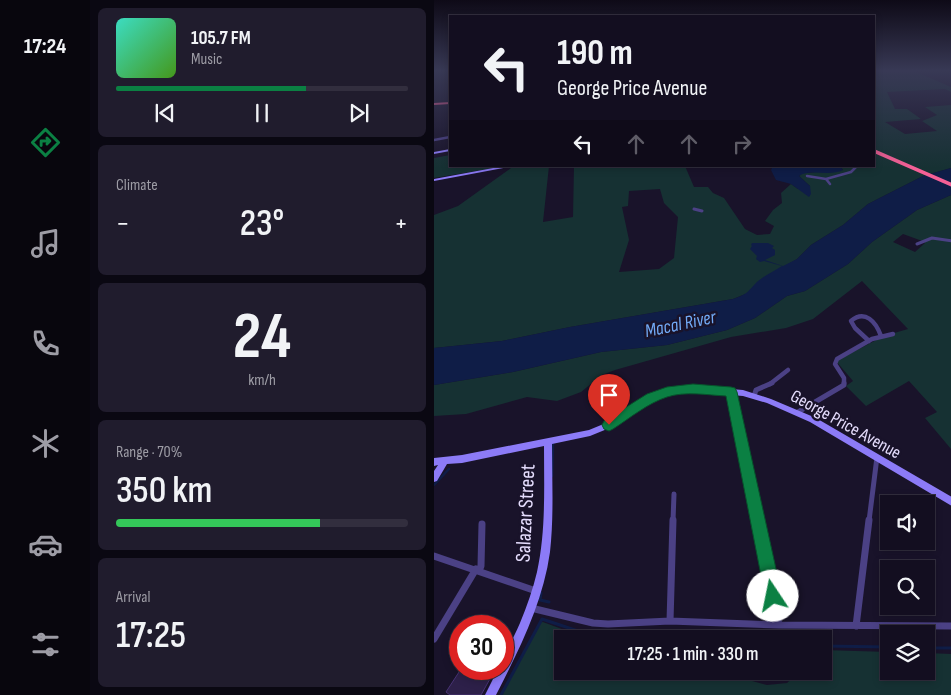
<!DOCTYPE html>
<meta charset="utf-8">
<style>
body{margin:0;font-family:"Sofia Sans Condensed",sans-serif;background:#201c2d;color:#f1f3f6;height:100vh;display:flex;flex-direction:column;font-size:19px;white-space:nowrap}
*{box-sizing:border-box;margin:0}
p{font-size:16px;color:#9d9ca5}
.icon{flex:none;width:28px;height:28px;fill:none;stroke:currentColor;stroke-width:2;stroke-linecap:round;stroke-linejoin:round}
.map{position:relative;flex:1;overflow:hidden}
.panel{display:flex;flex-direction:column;gap:8px;padding:8px;background:#0a0812;width:344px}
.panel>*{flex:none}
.top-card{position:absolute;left:15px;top:15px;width:426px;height:152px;border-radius:0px;box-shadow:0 2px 8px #0003,0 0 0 1px #322e3e;background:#130e20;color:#f1f3f6;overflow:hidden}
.fabs{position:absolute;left:446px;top:495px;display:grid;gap:10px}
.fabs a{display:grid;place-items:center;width:55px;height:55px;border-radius:0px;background:#130e20;box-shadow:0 2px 8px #0003,0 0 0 1px #322e3e;font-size:25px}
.speed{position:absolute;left:15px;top:615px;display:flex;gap:10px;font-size:25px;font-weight:700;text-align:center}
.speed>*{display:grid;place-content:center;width:65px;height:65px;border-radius:50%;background:#130e20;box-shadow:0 2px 8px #0003,0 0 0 1px #322e3e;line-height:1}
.speed .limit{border:8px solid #d22;background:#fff;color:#111}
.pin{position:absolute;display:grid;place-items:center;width:42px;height:42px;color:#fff;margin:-51px -21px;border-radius:50% 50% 50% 0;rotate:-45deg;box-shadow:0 0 5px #0007}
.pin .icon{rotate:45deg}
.me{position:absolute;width:55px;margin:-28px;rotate:349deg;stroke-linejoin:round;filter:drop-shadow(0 0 4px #0008)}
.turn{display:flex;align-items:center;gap:18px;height:105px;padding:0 25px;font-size:22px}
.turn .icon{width:65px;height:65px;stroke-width:2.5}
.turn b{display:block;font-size:35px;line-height:42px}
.lanes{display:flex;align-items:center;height:48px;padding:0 25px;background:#0003;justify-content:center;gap:25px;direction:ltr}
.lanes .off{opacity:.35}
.big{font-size:38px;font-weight:600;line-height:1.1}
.panel .tile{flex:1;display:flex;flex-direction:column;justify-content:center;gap:8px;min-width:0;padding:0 18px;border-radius:8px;background:#201c2d}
.panel .dial{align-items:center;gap:0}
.dial b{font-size:65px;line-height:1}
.song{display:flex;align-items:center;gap:15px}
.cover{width:60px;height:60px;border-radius:8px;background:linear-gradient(135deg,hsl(170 70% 55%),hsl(100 70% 35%))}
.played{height:5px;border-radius:2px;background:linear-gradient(90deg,#0b8043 65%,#322e3e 65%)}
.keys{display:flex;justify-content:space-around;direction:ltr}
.heat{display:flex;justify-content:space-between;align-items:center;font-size:28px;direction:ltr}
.charge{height:8px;border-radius:4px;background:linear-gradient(90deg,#34c759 70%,#322e3e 0)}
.trip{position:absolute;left:120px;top:630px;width:278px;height:50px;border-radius:0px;background:#130e20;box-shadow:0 2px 8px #0003,0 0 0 1px #322e3e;font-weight:600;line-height:50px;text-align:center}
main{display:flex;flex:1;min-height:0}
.dock{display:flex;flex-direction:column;width:90px;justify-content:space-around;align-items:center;background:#08060d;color:#9d9ca5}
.dock .icon{width:35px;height:35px}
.dock .current{color:#0b8043}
.dock b{font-size:22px;color:#f1f3f6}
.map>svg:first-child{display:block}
</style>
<main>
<nav class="dock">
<b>17:24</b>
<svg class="icon current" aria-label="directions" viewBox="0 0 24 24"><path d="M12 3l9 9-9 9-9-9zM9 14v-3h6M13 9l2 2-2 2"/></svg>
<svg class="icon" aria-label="music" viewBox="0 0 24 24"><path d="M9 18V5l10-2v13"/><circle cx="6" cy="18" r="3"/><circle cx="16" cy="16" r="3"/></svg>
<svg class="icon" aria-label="phone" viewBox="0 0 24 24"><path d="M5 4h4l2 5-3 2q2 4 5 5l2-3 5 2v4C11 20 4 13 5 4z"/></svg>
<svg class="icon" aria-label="climate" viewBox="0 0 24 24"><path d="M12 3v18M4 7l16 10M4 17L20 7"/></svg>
<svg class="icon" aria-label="car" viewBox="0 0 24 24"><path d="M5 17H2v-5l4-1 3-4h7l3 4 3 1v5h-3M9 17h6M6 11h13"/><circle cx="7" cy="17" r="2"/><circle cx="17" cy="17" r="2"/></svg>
<svg class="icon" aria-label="filters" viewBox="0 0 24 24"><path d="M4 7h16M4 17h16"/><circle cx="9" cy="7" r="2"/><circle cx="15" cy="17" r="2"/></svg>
</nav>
<section class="panel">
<div class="tile">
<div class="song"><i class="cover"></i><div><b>105.7 FM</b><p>Music</p></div></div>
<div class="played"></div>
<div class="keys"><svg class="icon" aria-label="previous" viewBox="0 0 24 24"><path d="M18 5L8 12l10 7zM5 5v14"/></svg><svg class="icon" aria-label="pause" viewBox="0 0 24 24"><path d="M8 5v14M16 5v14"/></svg><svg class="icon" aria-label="next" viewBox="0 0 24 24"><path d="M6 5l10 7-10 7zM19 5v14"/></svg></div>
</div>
<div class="tile"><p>Climate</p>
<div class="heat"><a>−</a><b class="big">23°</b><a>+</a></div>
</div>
<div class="tile dial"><b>24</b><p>km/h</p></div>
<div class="tile"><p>Range · 70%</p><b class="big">350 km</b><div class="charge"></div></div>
<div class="tile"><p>Arrival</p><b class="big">17:25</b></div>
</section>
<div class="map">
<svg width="518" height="695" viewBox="0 0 518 695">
<rect width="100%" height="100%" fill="#19132a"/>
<!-- green -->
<path fill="#163133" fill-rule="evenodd" d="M440 71H480L517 87V92L511 89 453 92 461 109H473L487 119 451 122 471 134 503 131 488 121 503 115 491 107 517 105V168L489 176 434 204 409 225 377 245 363 259 326 281 314 293 299 299 136 327 68 341 0 348V215L24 206 77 168 76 166H115L109 222 139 217 140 166H251L260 187H274L279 193 290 198 311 229 323 235 336 234 340 226 331 221 339 210 348 203 347 193 357 184 364 189 376 186 365 176 369 173 409 170 406 166H440ZM226 189 230 203 244 217 240 258 225 269 185 272 195 240 188 207 194 206 195 191Z
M16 155V166H72L0 178V158Z
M517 195V449L491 418 503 412 475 381 432 406 412 386 419 381 402 361 450 336 474 329 428 281 379 319 352 328 297 337 181 370 168 375 147 392 123 401 93 397 32 414 0 416V385L79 372 167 352 233 345 293 330 321 318 353 296 371 291 414 264 438 242 483 210ZM469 234 491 242V243L481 252 459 242Z
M106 621 155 639H129V671H316L318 681 333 685 353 683 366 671H389V650L455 652V671H492L493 653 517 654V695H68Z"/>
<!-- water -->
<path fill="#0f1d47" d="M339 166H406L409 170C395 177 375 168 365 176L376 186 377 194 375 197 357 184 342 180 337 170Z
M517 168V195L483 210 438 242 414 264 371 291 353 296 321 318 293 330 233 345 167 352 79 372 0 385V348L68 341 136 327 299 299C311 295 313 293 321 284 327 277 339 272 348 266L330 261 326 262 322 259 323 256 316 249 318 246 317 245 318 243H334L340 246 338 248 341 250V255L331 260 349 266 363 259 377 245 409 225 434 204 489 176Z"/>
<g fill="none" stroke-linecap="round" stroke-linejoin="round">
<!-- stream-far1 -->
<path stroke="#0f1d47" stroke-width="2.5" d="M118 476 119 444
M0 485 15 469"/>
<!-- stream -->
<path stroke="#0f1d47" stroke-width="3" d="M107 593 106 600 115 602
M169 639 173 634 187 639
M389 646 455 647
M492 648H518
M67 695 108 619 168 639"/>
</g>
<!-- building -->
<path fill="#2d2049" stroke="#483374" d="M27 669H45L57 677 47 695H16L12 692Z"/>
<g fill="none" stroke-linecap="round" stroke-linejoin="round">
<!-- street-far4 -->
<path stroke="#4b4185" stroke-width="2.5" d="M0 140 16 137
M373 176 392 179
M396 184 392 179 417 172 423 166"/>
<!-- street-far3 -->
<path stroke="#4b4185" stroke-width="3" d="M260 209 268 211
M483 244 498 238 518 241"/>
<!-- street-far2 -->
<path stroke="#4b4185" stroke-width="4.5" d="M435 341 421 328 417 321C431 309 442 322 447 336
M336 384 354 370
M410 384V378L401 364 403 359 438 339 459 334"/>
<!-- street-far1 -->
<path stroke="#4b4185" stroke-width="5" d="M297 392 324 521
M320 396 322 390 338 383
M364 412 410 385V383
M239 521 240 494
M435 521 443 457"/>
<!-- street -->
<path stroke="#4b4185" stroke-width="7" d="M323 520 345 625
M0 556 102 591
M45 571 47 566 48 524
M97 608 159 623 174 624 236 621 345 625 518 626
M236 621 239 520
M422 626 435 520
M0 639 42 569"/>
<!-- secondary -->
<path fill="#8c7bf7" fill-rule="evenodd" d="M16 149V151L0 154V152Z
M70 166H80L0 181V179Z
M259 386 309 390 337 399 382 418 518 497V506L376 422 333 403 309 396 259 392 233 395 219 400 178 427 156 436 118 444C118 480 120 516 116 552 109 603 85 650 62 695H51L64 669H69C69 653 80 638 86 623 93 606 99 589 103 572 112 531 110 488 110 446L28 463 13 464 3 481 0 482V471L4 465 0 466V458L28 455 155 430 172 423 215 396 233 389Z"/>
<!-- highway -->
<path fill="#f56096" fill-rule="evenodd" d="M16 102V104L0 105V103Z
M440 149 518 183V187L440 153Z"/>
</g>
<!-- sky -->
<linearGradient id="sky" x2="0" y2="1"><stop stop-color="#0e0a17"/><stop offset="0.42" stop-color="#383955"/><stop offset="1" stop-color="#383955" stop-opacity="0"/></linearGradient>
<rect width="518" height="168" fill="url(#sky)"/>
<!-- route -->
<path fill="#0b8043" stroke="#07532c" d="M259 384 297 387 301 388 303 392 348 596 346 602 339 605 333 602 331 596 292 396C273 395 251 391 233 397 214 403 196 418 179 429L175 431 170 429 168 425 170 421 213 394 233 387Z"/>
<g text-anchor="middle" stroke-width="5" stroke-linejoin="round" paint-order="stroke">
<!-- street labels -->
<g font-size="18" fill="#e5ddfd" stroke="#19132a">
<text transform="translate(412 424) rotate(29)" y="6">George Price Avenue</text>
</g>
<!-- water labels -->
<g font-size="19" font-style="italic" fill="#72aaf6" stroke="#19132a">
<text transform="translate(246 323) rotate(-12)" y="7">Macal River</text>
</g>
<!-- near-street labels -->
<g font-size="21" fill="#e5ddfd" stroke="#19132a">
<text transform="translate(91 513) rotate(-87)" y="7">Salazar Street</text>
</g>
</g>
</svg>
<div class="fabs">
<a><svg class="icon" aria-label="sound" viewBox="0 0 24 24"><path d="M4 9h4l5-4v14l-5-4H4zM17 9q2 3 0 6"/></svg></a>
<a><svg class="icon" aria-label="search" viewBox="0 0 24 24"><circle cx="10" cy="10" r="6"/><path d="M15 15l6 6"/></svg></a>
<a><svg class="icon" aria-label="layers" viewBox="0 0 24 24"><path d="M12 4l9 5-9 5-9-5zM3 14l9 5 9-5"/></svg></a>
</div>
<div class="speed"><div class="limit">30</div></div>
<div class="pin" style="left:175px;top:425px;background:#d93025"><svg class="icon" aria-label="arrive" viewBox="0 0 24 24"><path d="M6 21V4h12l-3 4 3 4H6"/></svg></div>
<svg class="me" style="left:339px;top:596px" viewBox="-20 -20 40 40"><circle r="19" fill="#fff"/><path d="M0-13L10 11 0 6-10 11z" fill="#0b8043"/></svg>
<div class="trip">17:25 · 1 min · 330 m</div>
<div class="top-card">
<div class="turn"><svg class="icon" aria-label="left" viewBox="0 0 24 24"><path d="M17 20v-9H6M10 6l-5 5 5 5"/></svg><div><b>190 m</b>George Price Avenue</div></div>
<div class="lanes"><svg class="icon" aria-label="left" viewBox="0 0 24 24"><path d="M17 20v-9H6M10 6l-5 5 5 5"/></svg><svg class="icon off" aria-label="ahead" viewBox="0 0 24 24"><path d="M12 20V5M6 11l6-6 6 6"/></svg><svg class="icon off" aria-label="ahead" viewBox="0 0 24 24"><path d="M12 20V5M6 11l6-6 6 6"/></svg><svg class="icon off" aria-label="right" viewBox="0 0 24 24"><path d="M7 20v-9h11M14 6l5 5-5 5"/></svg></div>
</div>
</div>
</main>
